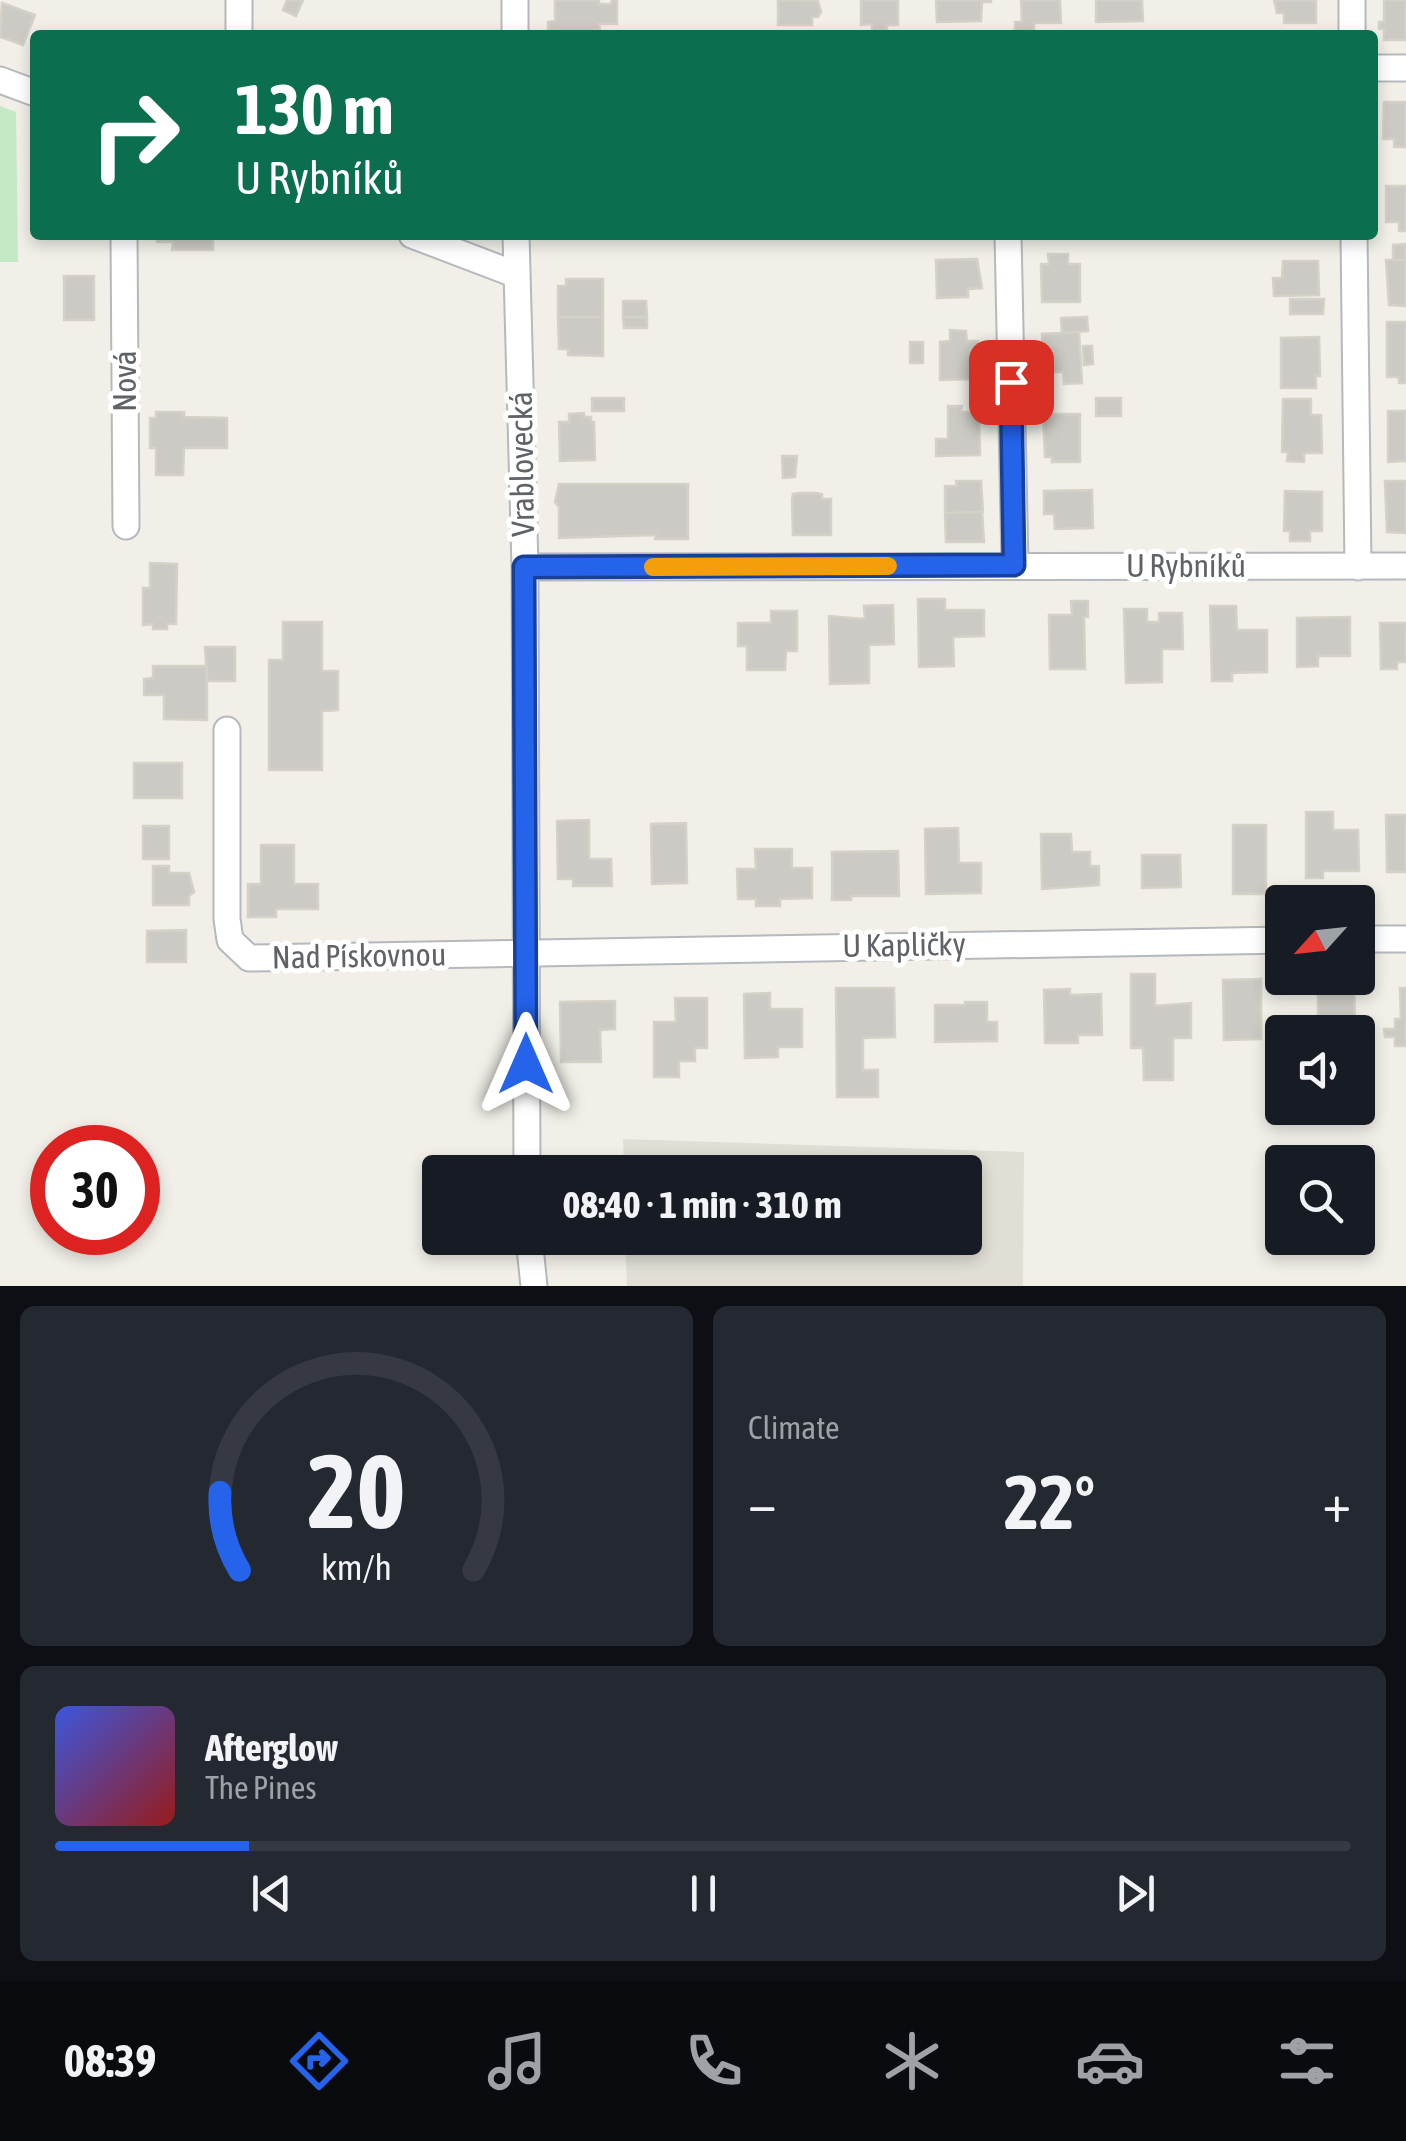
<!DOCTYPE html>
<meta charset="utf-8">
<style>
body{margin:0;font-family:"Asap Condensed",sans-serif;background:#242831;color:#f1f3f6;height:100vh;display:flex;flex-direction:column;font-size:38px;white-space:nowrap}
*{box-sizing:border-box;margin:0}
p{font-size:32px;color:#9ea1a6}
.icon{flex:none;width:55px;height:55px;fill:none;stroke:currentColor;stroke-width:2;stroke-linecap:round;stroke-linejoin:round}
.map{position:relative;height:1286px;overflow:hidden}
.sheet{display:flex;flex-direction:column;gap:20px;padding:20px;background:#0d0f14;flex:1}
.sheet>*{flex:none}
.top-card{position:absolute;left:30px;top:30px;width:1348px;height:210px;border-radius:10px;box-shadow:0 5px 15px #0003;background:#0b6e4f;color:#fff;overflow:hidden}
.needle{width:65px;rotate:243deg}
.controls{position:absolute;left:1265px;top:885px;display:grid;gap:20px}
.controls a{display:grid;place-items:center;width:110px;height:110px;border-radius:10px;background:#171b24;box-shadow:0 5px 15px #0003;font-size:50px}
.speed{position:absolute;left:30px;top:1125px;display:flex;gap:20px;font-size:50px;font-weight:700;text-align:center}
.speed>*{display:grid;place-content:center;width:130px;height:130px;border-radius:50%;background:#171b24;box-shadow:0 5px 15px #0003;line-height:1}
.speed .limit{border:15px solid #d22;background:#fff;color:#111}
.pin{position:absolute;display:grid;place-items:center;width:85px;height:85px;color:#fff;margin:-42px;border-radius:20px;box-shadow:0 5px 15px #0006}
.me{position:absolute;width:110px;margin:-55px;rotate:0deg;stroke-linejoin:round;filter:drop-shadow(0 0 8px #0008)}
.turn{display:flex;align-items:center;gap:35px;height:210px;padding:0 40px;font-size:45px}
.turn .icon{width:130px;height:130px;stroke-width:2.5}
.turn b{display:block;font-size:70px;line-height:85px}
.big{font-size:75px;font-weight:700;line-height:1.1}
.sheet .card{flex:1;display:flex;flex-direction:column;justify-content:center;gap:15px;min-width:0;padding:0 35px;border-radius:15px;background:#242831}
.sheet .dial{align-items:center;gap:0}
.dial svg{height:260px;overflow:visible;fill:none;stroke:#363941;stroke-width:7;stroke-linecap:round;text-anchor:middle}
.dial text{fill:#f1f3f6;stroke:none}
.song{display:flex;align-items:center;gap:30px}
.cover{width:120px;height:120px;border-radius:15px;background:linear-gradient(135deg,hsl(230 70% 55%),hsl(0 70% 35%))}
.played{height:10px;border-radius:5px;background:linear-gradient(90deg,#2563eb 15%,#363941 15%)}
.keys{display:flex;justify-content:space-around;direction:ltr}
.heat{display:flex;justify-content:space-between;align-items:center;font-size:55px;direction:ltr}
.sheet .tiles{flex:1;display:grid;gap:20px;grid-template-columns:1fr 1fr}
.card:last-child{grid-column:span 2}
.trip{position:absolute;left:422px;top:1155px;width:560px;height:100px;border-radius:10px;background:#171b24;box-shadow:0 5px 15px #0003;font-weight:700;line-height:100px;text-align:center}
.tabs{display:flex;height:160px;justify-content:space-around;align-items:center;background:#090b0e;color:#9ea1a6}
.tabs .icon{width:70px;height:70px}
.tabs .current{color:#2563eb}
.tabs b{font-size:45px;color:#f1f3f6}
.map>svg:first-child{display:block}
</style>
<div class="map">
<svg width="1406" height="1286" viewBox="0 0 1406 1286">
<rect width="100%" height="100%" fill="#f1efe8"/>
<!-- education -->
<path fill="#e1ded6" d="M623 1139 1024 1152 1023 1286H627L625 1238H965V1172H624Z"/>
<!-- green -->
<path fill="#c5e8c5" d="M0 106 16 112 18 262H0Z"/>
<!-- building -->
<path fill="#cccac5" stroke="#d6d1c6" stroke-width="2.5" d="M287 0H303L296 16 283 10Z
M555 0H599V4H611L612 0H617V24H599L600 30H594V35H557V30H548V22L555 21Z
M778 0 818 1 821 12 818 17H812V25H778Z
M861 0H898V25H887V33H872V24L861 25Z
M936 0H991V2H982L981 21 937 22Z
M1021 0H1060L1061 23H1034V34L1015 33V22H1022Z
M1096 0H1142L1143 21 1096 22Z
M1274 0H1316V23H1284V13H1277Z
M1384 0H1406V40H1384V29H1379V22H1384Z
M2 3 35 15 23 45 0 37Z
M1384 102H1406V147H1394V139H1383Z
M1386 186H1406V231H1399V222H1386Z
M157 235H213V250H172L173 242H157Z
M1406 244V260H1393V245Z
M1048 254H1068V264H1080V302H1042L1041 264H1049Z
M977 259 982 288 968 289V297L937 298 936 260Z
M1386 260H1406V306L1389 305Z
M1283 261H1318L1319 295 1274 296 1273 278H1282Z
M64 276H94V320H64Z
M566 279H603V317H558V286H566Z
M1290 299H1324L1323 314H1290Z
M623 301H646L647 317H623Z
M558 317H603V356L568 355V349H559Z
M623 317H647V328H624Z
M1087 317 1088 331 1062 333 1061 318Z
M1387 322H1406V383H1399V377H1387Z
M950 330 966 331 967 341H978V379L940 380V342L950 341Z
M1079 332 1082 383 1064 384 1063 372H1043L1042 334Z
M1319 337 1320 376H1316V388H1281V338Z
M910 342H923V363H910Z
M1083 346H1092L1093 364 1084 365Z
M592 398H624V411H592Z
M1096 398H1121V416H1096Z
M1283 399H1311V415H1321L1322 453H1304V462L1287 461 1288 452H1282Z
M948 406H962L961 412H979L980 455 936 456V439H948Z
M1388 411H1406V461L1388 462Z
M156 412H184V417L227 418V448H184L183 475H156V448H150V418H156Z
M584 413V417H591V422H594L595 460 560 461 559 422H569V414Z
M1043 414H1080V462H1052V457H1045Z
M782 456H797L795 477 783 478Z
M956 481H981L983 512 945 513V486H957Z
M1385 481H1406V533L1387 532Z
M559 484H688V539H655L656 535 559 538V507L555 502Z
M1092 490 1093 528 1055 529 1054 514H1044V491Z
M1285 491 1322 492V531H1310V541H1290V531H1284Z
M799 493H815L822 494V499H831V535H793L792 499 793 494Z
M982 512 984 542H946L945 513Z
M150 563 177 564 176 624H167V629H153V624L143 625V588H150Z
M918 599H945V610H984V636L953 637 954 666 919 667Z
M1071 601H1088V617H1084L1085 669H1050L1049 615H1072Z
M893 605 894 644 869 645V683L830 684 829 616 865 619 864 606Z
M1210 606H1236L1237 630H1267V672L1232 673V681H1212Z
M1124 609H1147V622H1159V613H1182L1183 649H1162V682L1126 683Z
M771 611H797V651H786L785 670H747V646H738V623H771Z
M1350 617V656H1318V666L1297 667V618Z
M283 622H322V671H338V710L322 711V770H269V660H283Z
M1380 623H1406V662H1397V669H1381Z
M205 647H235V681H207Z
M153 666H207V720L164 719V695H144V679L153 678Z
M134 763H182V798H134Z
M1306 812H1333V830H1358L1359 871H1323V878H1306Z
M1386 815H1406V872H1387Z
M589 820V859H611L612 886H573V879H558L557 821Z
M686 823 687 883 652 884 651 824Z
M1233 825H1266V894H1233Z
M143 826H169V859H143Z
M958 828 959 863H981V893L926 894 925 829Z
M1041 834H1071L1072 852H1090V866H1099V885L1042 889Z
M261 845H294V884H318V909H276V917H248V884H261Z
M755 849H792V868H812V898L780 899V906H756V899H738L737 869H756Z
M898 851 899 896H851V900H832V852Z
M1142 855H1180L1181 887 1142 888Z
M153 866H169V873H189L194 892 189 896V905H153Z
M186 930V962H147V931Z
M1131 974H1155V1006L1191 1003V1038H1173V1080H1144L1143 1048H1131Z
M1261 979V1039L1224 1040 1223 980Z
M1354 986 1355 1024 1362 1023V1049H1358V1032H1307L1306 1024H1318V987Z
M836 988H894L895 1037 863 1038V1070H878V1097H837Z
M1400 988H1406V1046H1395V1037H1385L1384 1029H1395V1019H1401Z
M1070 989V995L1101 994 1102 1035H1078V1043H1045L1044 990Z
M770 993V1009H802V1047H778V1057L745 1058 744 994Z
M675 998H707V1048H695V1061H679V1077H654V1022H676Z
M615 1001V1029L600 1030 601 1062H561L560 1002Z
M965 1002H987V1022H997V1041L935 1042V1005H965Z"/>
<g fill="none" stroke-linecap="round" stroke-linejoin="round">
<defs>
<path id="street" d="M239 35V0
M515 35V0
M1352 35V0
M1372 68H1406
M0 80 35 93
M124 235 126 526
M412 235 517 275
M516 235 525 567 527 1172
M1008 235 1015 565
M1354 235 1358 567
M525 567 1406 566
M227 730V919L230 940 249 958 1282 940
M1358 939H1406
M529 1238 534 1286"/>
</defs>
<!-- street casing -->
<use href="#street" stroke="#b5b8bc" stroke-width="29"/>
<!-- street -->
<use href="#street" stroke="#fff" stroke-width="25"/>
</g>
<g fill="none" stroke-linecap="round" stroke-linejoin="round">
<defs>
<path id="route" d="M526 1064 524 567 1014 565 1011 382"/>
</defs>
<!-- route casing -->
<use href="#route" stroke="#184099" stroke-width="25"/>
<!-- route -->
<use href="#route" stroke="#2563eb" stroke-width="18"/>
<!-- slow -->
<path stroke="#f59e0b" stroke-width="18" d="M653 567 888 566"/>
</g>
<g text-anchor="middle" stroke-width="10" stroke-linejoin="round" paint-order="stroke">
<!-- street labels -->
<g font-size="32" fill="#5f6368" stroke="#fff">
<text transform="translate(125 381) rotate(-90)" y="11">Nová</text>
<text transform="translate(522 464) rotate(-91)" y="11">Vrablovecká</text>
<text x="1186" y="577">U Rybníků</text>
<text transform="translate(904 945) rotate(-1)" y="11">U Kapličky</text>
<text transform="translate(359 956) rotate(-1)" y="11">Nad Pískovnou</text>
</g>
</g>
</svg>
<div class="controls">
<a><svg class="needle" viewBox="-14 -14 28 28"><path d="M0-13l5 13h-10z" fill="#e53935"/><path d="M0 13l5-13h-10z" fill="#9ea1a6"/></svg></a>
<a><svg class="icon" aria-label="sound" viewBox="0 0 24 24"><path d="M4 9h4l5-4v14l-5-4H4zM17 9q2 3 0 6"/></svg></a>
<a><svg class="icon" aria-label="search" viewBox="0 0 24 24"><circle cx="10" cy="10" r="6"/><path d="M15 15l6 6"/></svg></a>
</div>
<div class="speed"><div class="limit">30</div></div>
<div class="pin" style="left:1011px;top:382px;background:#d93025"><svg class="icon" aria-label="arrive" viewBox="0 0 24 24"><path d="M6 21V4h12l-3 4 3 4H6"/></svg></div>
<svg class="me" style="left:526px;top:1064px" viewBox="-20 -20 40 40"><path d="M0-17L14 15 0 8-14 15z" fill="#2563eb" stroke="#fff" stroke-width="4"/></svg>
<div class="trip">08:40 · 1 min · 310 m</div>
<div class="top-card">
<div class="turn"><svg class="icon" aria-label="right" viewBox="0 0 24 24"><path d="M7 20v-9h11M14 6l5 5-5 5"/></svg><div><b>130 m</b>U Rybníků</div></div>
</div>
</div>
<section class="sheet">
<div class="tiles">
<div class="card dial"><svg viewBox="0 0 100 80">
<path d="M14 69A42 42 0 1 1 86 69"/>
<path d="M14 69A42 42 0 0 1 8 45" stroke="#2563eb"/>
<text x="50" y="56" font-size="32" font-weight="700">20</text>
<text x="50" y="72" font-size="11">km/h</text>
</svg></div>
<div class="card"><p>Climate</p>
<div class="heat"><a>−</a><b class="big">22°</b><a>+</a></div>
</div>
<div class="card">
<div class="song"><i class="cover"></i><div><b>Afterglow</b><p>The Pines</p></div></div>
<div class="played"></div>
<div class="keys"><svg class="icon" aria-label="previous" viewBox="0 0 24 24"><path d="M18 5L8 12l10 7zM5 5v14"/></svg><svg class="icon" aria-label="pause" viewBox="0 0 24 24"><path d="M8 5v14M16 5v14"/></svg><svg class="icon" aria-label="next" viewBox="0 0 24 24"><path d="M6 5l10 7-10 7zM19 5v14"/></svg></div>
</div>
</div>
</section>
<nav class="tabs">
<b>08:39</b>
<svg class="icon current" aria-label="directions" viewBox="0 0 24 24"><path d="M12 3l9 9-9 9-9-9zM9 14v-3h6M13 9l2 2-2 2"/></svg>
<svg class="icon" aria-label="music" viewBox="0 0 24 24"><path d="M9 18V5l10-2v13"/><circle cx="6" cy="18" r="3"/><circle cx="16" cy="16" r="3"/></svg>
<svg class="icon" aria-label="phone" viewBox="0 0 24 24"><path d="M5 4h4l2 5-3 2q2 4 5 5l2-3 5 2v4C11 20 4 13 5 4z"/></svg>
<svg class="icon" aria-label="climate" viewBox="0 0 24 24"><path d="M12 3v18M4 7l16 10M4 17L20 7"/></svg>
<svg class="icon" aria-label="car" viewBox="0 0 24 24"><path d="M5 17H2v-5l4-1 3-4h7l3 4 3 1v5h-3M9 17h6M6 11h13"/><circle cx="7" cy="17" r="2"/><circle cx="17" cy="17" r="2"/></svg>
<svg class="icon" aria-label="filters" viewBox="0 0 24 24"><path d="M4 7h16M4 17h16"/><circle cx="9" cy="7" r="2"/><circle cx="15" cy="17" r="2"/></svg>
</nav>
